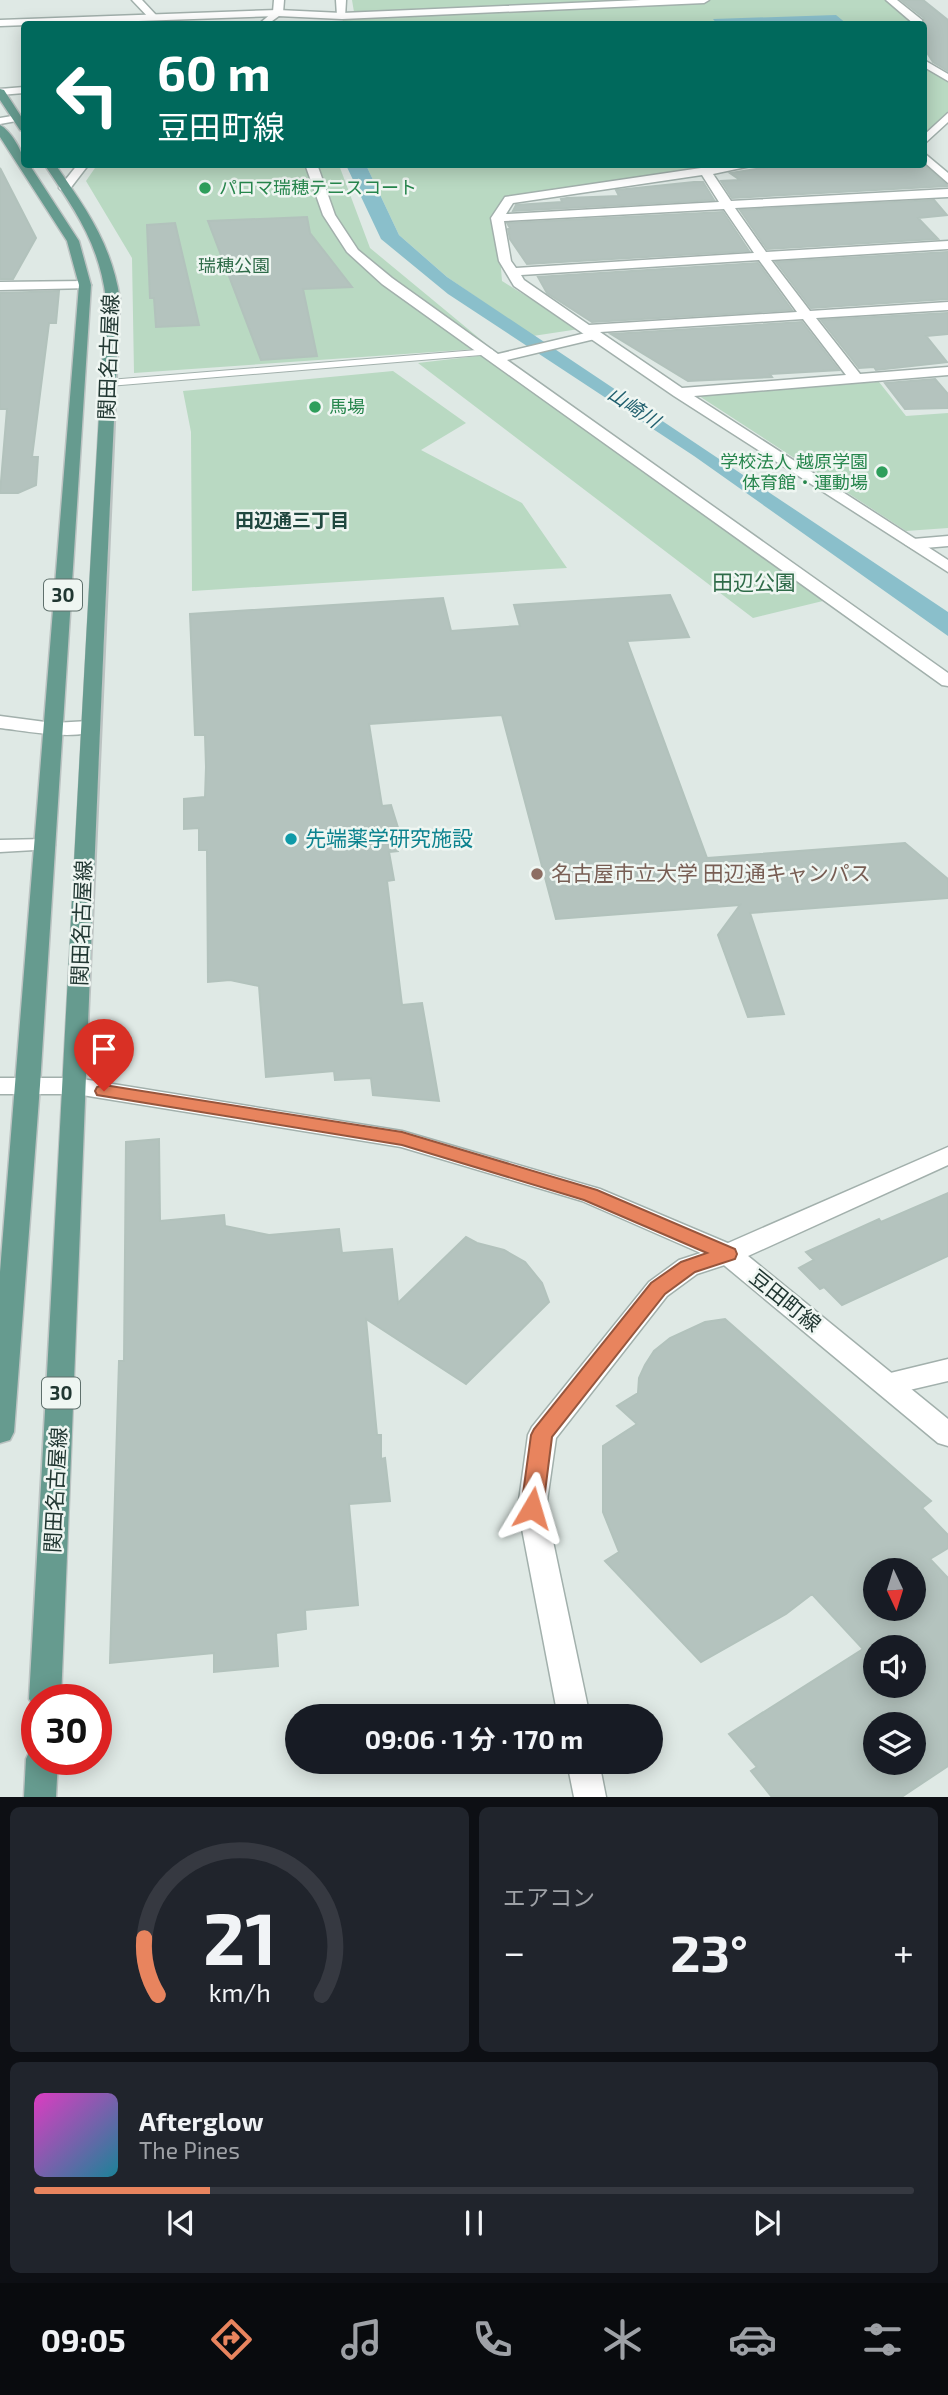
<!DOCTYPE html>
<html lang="ja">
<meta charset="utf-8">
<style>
body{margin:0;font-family:"Exo 2","Noto Sans JP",sans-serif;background:#20242c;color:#f1f3f6;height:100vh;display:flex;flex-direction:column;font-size:26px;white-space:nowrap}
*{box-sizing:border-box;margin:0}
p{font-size:23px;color:#9ea1a6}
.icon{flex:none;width:38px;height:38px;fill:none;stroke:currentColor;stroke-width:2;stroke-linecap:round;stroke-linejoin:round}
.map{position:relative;height:1797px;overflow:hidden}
.sheet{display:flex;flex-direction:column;gap:10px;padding:10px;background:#0d0f14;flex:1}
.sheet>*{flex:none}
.hud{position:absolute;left:21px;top:21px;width:906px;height:147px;border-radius:7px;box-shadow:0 4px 18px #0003;background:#00695c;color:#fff;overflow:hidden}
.needle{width:46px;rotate:176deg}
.fabs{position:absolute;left:863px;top:1558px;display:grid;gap:14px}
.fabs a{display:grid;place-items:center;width:63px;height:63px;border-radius:50%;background:#171b24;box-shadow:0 4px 18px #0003;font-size:35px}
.speed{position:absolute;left:21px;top:1684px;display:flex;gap:14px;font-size:35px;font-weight:700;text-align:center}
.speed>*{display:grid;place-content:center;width:91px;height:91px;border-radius:50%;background:#171b24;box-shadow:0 4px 18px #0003;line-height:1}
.speed .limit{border:10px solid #d22;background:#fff;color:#111}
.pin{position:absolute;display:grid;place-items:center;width:60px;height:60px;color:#fff;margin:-72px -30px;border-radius:50% 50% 50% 0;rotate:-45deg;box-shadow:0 0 7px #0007}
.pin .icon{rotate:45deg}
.me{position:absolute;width:77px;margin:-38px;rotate:7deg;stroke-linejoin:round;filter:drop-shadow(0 0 5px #0008)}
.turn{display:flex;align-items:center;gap:24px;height:147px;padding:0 21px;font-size:32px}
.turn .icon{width:91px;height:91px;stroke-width:2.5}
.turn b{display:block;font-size:49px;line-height:60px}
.big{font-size:52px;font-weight:700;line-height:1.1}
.sheet .card{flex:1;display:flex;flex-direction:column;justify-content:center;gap:10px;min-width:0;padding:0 24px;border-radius:10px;background:#20242c}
.sheet .dial{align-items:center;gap:0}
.dial svg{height:182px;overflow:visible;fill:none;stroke:#363941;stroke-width:7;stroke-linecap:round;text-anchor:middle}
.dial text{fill:#f1f3f6;stroke:none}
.song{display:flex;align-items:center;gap:21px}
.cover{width:84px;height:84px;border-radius:10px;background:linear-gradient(135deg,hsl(310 70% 55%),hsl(190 70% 35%))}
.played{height:7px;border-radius:4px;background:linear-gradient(90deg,#e8845e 20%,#363941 20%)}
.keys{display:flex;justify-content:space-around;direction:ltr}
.heat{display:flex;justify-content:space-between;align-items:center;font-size:38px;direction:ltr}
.sheet .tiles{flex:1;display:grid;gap:10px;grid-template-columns:1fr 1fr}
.card:last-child{grid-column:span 2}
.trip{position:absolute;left:285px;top:1704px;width:378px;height:70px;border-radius:35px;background:#171b24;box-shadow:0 4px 18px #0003;font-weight:700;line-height:70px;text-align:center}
.tab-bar{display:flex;height:112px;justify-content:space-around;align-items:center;background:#090b0e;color:#9ea1a6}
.tab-bar .icon{width:49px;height:49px}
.tab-bar .current{color:#e8845e}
.tab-bar b{font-size:32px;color:#f1f3f6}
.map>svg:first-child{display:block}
</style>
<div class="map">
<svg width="948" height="1797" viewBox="0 0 948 1797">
<rect width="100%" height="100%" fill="#dfe9e5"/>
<!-- green -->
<path fill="#b9d9c2" d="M352 0H891L919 22 918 24H338L354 12Z
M924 63 948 78V116L924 141Z
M97 165H339L370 248 491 348 134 373 132 258 86 181Z
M366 165H755L509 200 497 218 502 281 579 329 533 336 447 277 399 235Z
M486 355 827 600 753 618 418 363Z
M393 371 466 423 421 450 522 503 567 568 192 591 191 432 183 391Z
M879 382 906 416 948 413V528L906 531 696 394Z"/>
<!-- water -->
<path fill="#8abfcb" d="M836 15 847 24H717L713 19Z
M346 165H366L399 235 447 277 948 612V636L694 456 448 294 381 239Z"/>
<!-- building -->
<path fill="#b4c3be" stroke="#b2c2bc" stroke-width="2" fill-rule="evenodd" d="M901 0H923L948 20V71L933 62 924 48V18Z
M789 164H923L948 186 732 198 721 181 740 180 730 173Z
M0 168 36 238 13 279H0Z
M694 182H703L714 200 513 211 516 205 562 202 561 199 567 198 619 196 616 190Z
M934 200 947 215 918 218 938 239 767 249 740 210Z
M723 212 749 251 527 264 510 239 508 229 510 228 507 223Z
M307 217 310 233 352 287 303 289 317 356 261 360 208 221Z
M175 223 199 325 156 327 154 298H150L147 225Z
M948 252V299L811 308 776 262Z
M758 263 792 310 592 322 547 293 538 277Z
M59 291 56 323H49L32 457H38L36 485 18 493H0L7 409H0V293Z
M948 313V334L926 336 947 362 876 370 874 367 859 368 821 320Z
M802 322 839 370 770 374 772 377 688 381 611 334Z
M935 379 948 394V408L905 409 885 383Z
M670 595 689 637 627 641 707 858 905 843 948 879V898L750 913 784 1014 748 1017 718 935 740 905 556 919 502 715 369 724 382 806 391 805 399 831 398 851 389 852 394 880 387 881 402 1005 422 1003 439 1101 373 1095 371 1078 335 1080 334 1071 266 1077 259 986 230 980 208 982 207 850H199V828L184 829V799L205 797 206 767 205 735H195L190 614 443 598 451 631 520 626 514 605Z
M159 1139 160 1221 224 1215 225 1226 269 1235 339 1229 342 1253 392 1249 398 1303 466 1237 477 1243 504 1250 525 1262 542 1283 549 1302 466 1384 366 1319 377 1435H381V1459L385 1458 390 1501 349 1504 358 1605 305 1610 306 1629 276 1633 278 1666 214 1672V1653L110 1663 119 1361H124L126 1142Z
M948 1193V1256L842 1305 824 1287 820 1289 799 1268 814 1260 806 1252 879 1219 881 1222Z
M725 1319 931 1501 922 1508 948 1535V1548L930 1559 948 1578V1766L903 1796H771L751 1771 757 1767 729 1734 863 1649 812 1594 786 1614 701 1662 605 1561 619 1552 603 1512V1446L637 1424 617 1406 638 1393 639 1378 645 1365 654 1351 670 1338 705 1322ZM875 1570H914V1608H875ZM875 1647H914V1685H875ZM875 1724H914V1762H875Z"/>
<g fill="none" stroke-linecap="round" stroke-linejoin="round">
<defs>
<path id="service" d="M489 349 493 350V354L109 386 104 383 109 380Z"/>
<path id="pedestrian" d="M305 164H317L335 215 358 250 392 278 498 354 594 331 599 332V338L507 360 948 673V686L942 685 382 284 347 252 323 215Z"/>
<path id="minor" d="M132 0H142L156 15V19H150Z
M274 0H284L283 13 268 24H259L273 12Z
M336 0H346L345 18 337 16Z
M886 0H897L922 20 923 24H914Z
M924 60 948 74V81L924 67Z
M24 87V93L0 95V89Z
M948 113V122L924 144V135Z
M18 115 23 118 22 120 0 124V118Z
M924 153 948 173V183L924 162Z
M78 164H89L69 190H61L59 188Z
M728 164H760L713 174 731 201 948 189V197L735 208 766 252 948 241V249L771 260 810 311 948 302V310L816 318 860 374 948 367V375L694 396 948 560V572L674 396 514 286 499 261 491 218 505 197ZM702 175 719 202 506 214 513 203ZM724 209 754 253 516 268 511 261 504 221ZM759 260 797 312 589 325 524 280 521 275ZM803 319 846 375 682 388 600 332Z
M85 281 91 285 90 288 0 290V282Z
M45 839 52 841 55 845 52 849 0 852V840Z
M948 1147V1165L737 1261 697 1274 667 1296 556 1438 546 1508 590 1717H558L518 1508 528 1435 532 1427 649 1282 679 1260 719 1247Z
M948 1359V1381L888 1395 878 1392 874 1384 878 1376Z
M567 1762H599L606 1797H574Z"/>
<path id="tertiary" d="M641 0H709L704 3 342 19 278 16 0 26V20L278 10 342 13Z
M948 536V546L913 549 905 544 913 539Z
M0 716 53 723 89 721 98 727C85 743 20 730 0 728Z
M0 1078H76L402 1131 600 1189 737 1247 948 1419V1446L938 1443 719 1261 582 1201 401 1147 76 1094H0Z"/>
<path id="primary" d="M0 89 4 90 24 121V131L20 130 0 100Z
M0 125C10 130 24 152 24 164H29L79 241 91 285 40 1085 14 1432 10 1440 0 1443V1272L79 285 67 241 0 137Z
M44 164H55C87 210 111 243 120 299 96 766 81 1232 61 1699H37V1710L29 1699C56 1232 77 765 106 299 99 243 75 210 44 164Z
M37 1746V1759H58L56 1797H24L26 1759 31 1748Z"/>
</defs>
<!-- service casing -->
<use href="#service" stroke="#a2b0ac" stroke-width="2"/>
<!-- pedestrian casing -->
<use href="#pedestrian" stroke="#a2b0ac" stroke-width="3"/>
<!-- minor casing -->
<use href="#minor" stroke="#a2b0ac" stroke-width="3"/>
<!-- tertiary casing -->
<use href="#tertiary" stroke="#a2b0ac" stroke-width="3"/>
<!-- primary casing -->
<use href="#primary" stroke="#bcc3c2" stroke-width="3"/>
<!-- service -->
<use href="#service" fill="#fff" fill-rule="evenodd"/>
<!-- pedestrian -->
<use href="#pedestrian" fill="#fff" fill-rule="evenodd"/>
<!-- minor -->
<use href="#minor" fill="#fff" fill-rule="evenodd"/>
<!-- tertiary -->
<use href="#tertiary" fill="#fff" fill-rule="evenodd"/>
<!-- primary -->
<use href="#primary" fill="#669b8f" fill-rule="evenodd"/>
</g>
<!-- route -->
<path fill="#e8845e" stroke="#97563d" stroke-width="2" d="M104 1085 402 1132 597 1190 735 1249 737 1254 735 1259 695 1272 665 1294 552 1437 543 1508 540 1514 532 1517 525 1514 521 1508 531 1435 534 1429 651 1283 681 1262 707 1253 584 1200 402 1145 97 1095 95 1091 97 1087Z"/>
<!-- markers -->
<g fill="#2e9e5b" stroke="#eff6f2" stroke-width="2.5">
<circle cx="205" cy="188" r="7"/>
<circle cx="315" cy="407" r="7"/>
<circle cx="882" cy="472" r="7"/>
</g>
<circle fill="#0f9aa8" stroke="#eff6f2" stroke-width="2.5" cx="291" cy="839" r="7"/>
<circle fill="#8d6e63" stroke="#eff6f2" stroke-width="2.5" cx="537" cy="874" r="7"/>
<g text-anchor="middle" stroke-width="5" stroke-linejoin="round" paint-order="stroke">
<!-- far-leisure labels -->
<g font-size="18" fill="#27864d" stroke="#eff6f2" text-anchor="start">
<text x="219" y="194">パロマ瑞穂テニスコート</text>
<text x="329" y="413">馬場</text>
<text x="868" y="468" text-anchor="end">学校法人 越原学園<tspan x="868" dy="21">体育館・運動場</tspan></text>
</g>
<!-- far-park labels -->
<g font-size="18" fill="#2e6b48" stroke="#eff6f2">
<text x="234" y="272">瑞穂公園</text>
</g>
<!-- far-water labels -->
<g font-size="19" font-style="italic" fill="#205f6e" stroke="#eff6f2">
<text transform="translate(634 407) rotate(33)" y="7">山崎川</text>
</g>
<!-- far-neighbourhood labels -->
<g font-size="19" font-weight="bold" fill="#1f483f" stroke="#eff6f2">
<text x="292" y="527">田辺通三丁目</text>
</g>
<!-- shield labels -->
<g fill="#eff6f2" stroke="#5f706c" stroke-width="2">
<rect x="44" y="579.5" width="38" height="31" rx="5"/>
<rect x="42" y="1377.5" width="38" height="31" rx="5"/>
</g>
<g font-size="19" font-weight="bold" fill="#213732">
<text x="63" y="602">30</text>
<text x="61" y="1400">30</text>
</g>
<!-- street labels -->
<g font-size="21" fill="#213732" stroke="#eff6f2">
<text transform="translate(109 357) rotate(-88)" y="7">関田名古屋線</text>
<text transform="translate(82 923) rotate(-88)" y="7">関田名古屋線</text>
<text transform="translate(785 1301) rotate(39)" y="7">豆田町線</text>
<text transform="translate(56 1490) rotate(-87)" y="7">関田名古屋線</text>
</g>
<!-- park labels -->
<g font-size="21" fill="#2e6b48" stroke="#eff6f2">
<text x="754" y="590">田辺公園</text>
</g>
<!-- culture labels -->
<g font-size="21" fill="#0d838f" stroke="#eff6f2" text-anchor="start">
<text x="305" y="846">先端薬学研究施設</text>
</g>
<!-- education labels -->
<g font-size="21" fill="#785e54" stroke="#eff6f2" text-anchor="start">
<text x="551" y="881">名古屋市立大学 田辺通キャンパス</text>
</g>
</g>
</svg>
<div class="fabs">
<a><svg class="needle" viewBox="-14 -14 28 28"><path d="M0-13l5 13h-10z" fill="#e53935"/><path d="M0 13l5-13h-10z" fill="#9ea1a6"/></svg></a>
<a><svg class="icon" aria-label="sound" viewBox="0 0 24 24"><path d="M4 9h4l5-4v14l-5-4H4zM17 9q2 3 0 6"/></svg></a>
<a><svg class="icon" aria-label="layers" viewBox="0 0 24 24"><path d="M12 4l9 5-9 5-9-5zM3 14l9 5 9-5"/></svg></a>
</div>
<div class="speed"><div class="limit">30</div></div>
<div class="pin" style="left:104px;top:1091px;background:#d93025"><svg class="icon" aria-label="arrive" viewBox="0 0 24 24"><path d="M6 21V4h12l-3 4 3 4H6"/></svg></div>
<svg class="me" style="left:532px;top:1508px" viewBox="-20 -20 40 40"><path d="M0-17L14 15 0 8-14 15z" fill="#e8845e" stroke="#fff" stroke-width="4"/></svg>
<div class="trip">09:06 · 1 分 · 170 m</div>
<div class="hud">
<div class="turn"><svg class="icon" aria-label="left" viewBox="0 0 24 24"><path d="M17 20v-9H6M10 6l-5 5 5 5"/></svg><div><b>60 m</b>豆田町線</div></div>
</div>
</div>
<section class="sheet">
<div class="tiles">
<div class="card dial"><svg viewBox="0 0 100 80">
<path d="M14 69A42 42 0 1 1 86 69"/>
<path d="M14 69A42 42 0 0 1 8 44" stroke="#e8845e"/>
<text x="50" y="56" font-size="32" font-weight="700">21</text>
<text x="50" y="72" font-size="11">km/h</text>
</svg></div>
<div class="card"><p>エアコン</p>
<div class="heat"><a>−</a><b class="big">23°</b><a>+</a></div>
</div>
<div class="card">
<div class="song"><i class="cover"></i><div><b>Afterglow</b><p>The Pines</p></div></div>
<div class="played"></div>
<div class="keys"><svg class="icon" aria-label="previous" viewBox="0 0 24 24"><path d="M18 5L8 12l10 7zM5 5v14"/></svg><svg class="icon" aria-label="pause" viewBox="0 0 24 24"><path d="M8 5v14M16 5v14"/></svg><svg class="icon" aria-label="next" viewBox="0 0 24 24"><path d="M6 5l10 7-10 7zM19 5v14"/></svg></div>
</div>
</div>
</section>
<nav class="tab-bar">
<b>09:05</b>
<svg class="icon current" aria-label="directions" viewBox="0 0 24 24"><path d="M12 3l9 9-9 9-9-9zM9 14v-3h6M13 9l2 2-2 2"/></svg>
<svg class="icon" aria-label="music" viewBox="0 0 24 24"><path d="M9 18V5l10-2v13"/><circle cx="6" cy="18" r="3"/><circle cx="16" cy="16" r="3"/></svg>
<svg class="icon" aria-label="phone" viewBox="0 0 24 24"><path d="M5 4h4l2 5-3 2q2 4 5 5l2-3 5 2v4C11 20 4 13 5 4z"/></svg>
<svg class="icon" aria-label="climate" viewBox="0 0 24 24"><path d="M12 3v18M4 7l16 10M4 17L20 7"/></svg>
<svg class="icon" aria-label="car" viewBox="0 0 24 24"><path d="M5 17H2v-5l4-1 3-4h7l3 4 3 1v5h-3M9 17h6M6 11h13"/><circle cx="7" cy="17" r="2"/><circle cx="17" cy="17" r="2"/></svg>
<svg class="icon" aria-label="filters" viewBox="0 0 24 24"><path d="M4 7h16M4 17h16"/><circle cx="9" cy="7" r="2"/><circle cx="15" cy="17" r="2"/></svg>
</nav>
